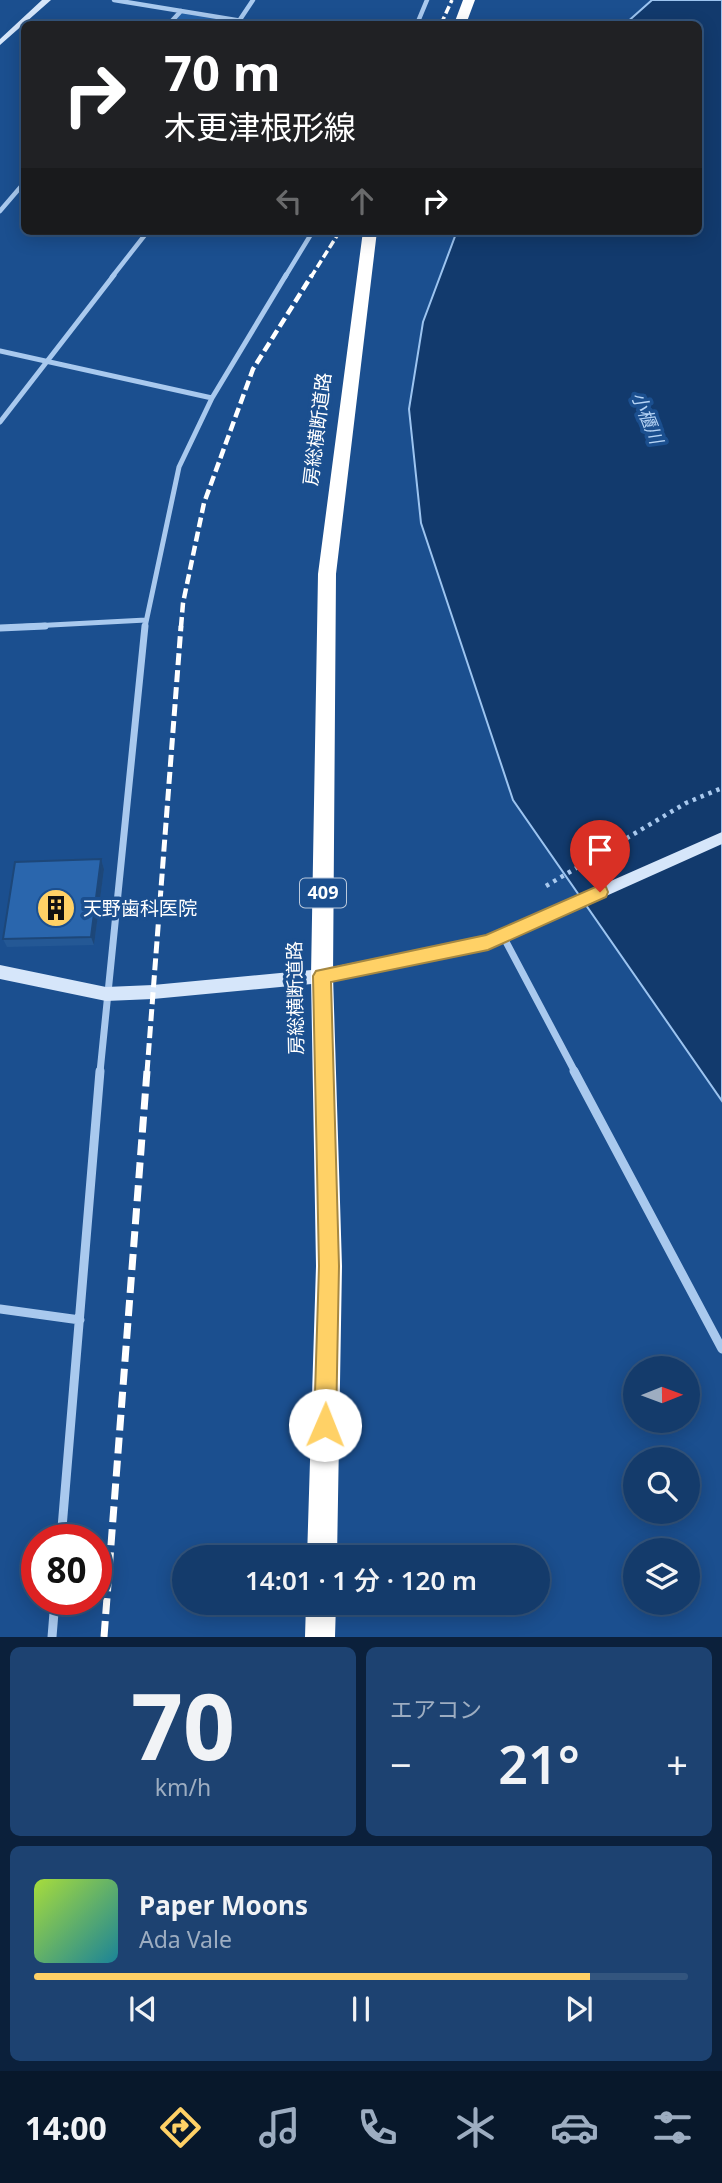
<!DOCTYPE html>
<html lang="ja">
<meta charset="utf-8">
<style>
body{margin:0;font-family:"Noto Sans","Noto Sans JP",sans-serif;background:#1d4271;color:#f1f3f6;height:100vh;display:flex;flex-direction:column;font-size:26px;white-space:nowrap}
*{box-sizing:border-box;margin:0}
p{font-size:23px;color:#9dadc1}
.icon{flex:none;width:38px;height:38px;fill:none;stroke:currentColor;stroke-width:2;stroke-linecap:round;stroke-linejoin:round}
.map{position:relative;height:1637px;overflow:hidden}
.details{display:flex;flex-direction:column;gap:10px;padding:10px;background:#0b203b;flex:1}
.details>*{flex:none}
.guide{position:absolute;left:21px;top:21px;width:681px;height:214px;border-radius:10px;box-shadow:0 4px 18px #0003,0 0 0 2px #33557e;background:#202124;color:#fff;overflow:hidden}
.needle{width:46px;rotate:89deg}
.buttons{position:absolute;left:623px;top:1356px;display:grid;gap:14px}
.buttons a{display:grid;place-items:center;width:77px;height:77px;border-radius:50%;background:#143b6b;box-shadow:0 4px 18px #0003,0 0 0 2px #33557e;font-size:35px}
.speed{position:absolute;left:21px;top:1524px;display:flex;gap:14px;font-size:35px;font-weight:700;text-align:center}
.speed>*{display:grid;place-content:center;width:91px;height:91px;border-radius:50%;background:#143b6b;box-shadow:0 4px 18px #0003,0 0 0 2px #33557e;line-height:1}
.speed .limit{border:10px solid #d22;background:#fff;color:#111}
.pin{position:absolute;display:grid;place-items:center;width:60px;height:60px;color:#fff;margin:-72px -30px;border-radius:50% 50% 50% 0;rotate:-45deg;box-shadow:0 0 7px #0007}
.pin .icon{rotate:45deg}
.me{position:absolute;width:77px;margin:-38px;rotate:1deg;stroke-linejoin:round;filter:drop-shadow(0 0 5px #0008)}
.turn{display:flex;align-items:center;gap:24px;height:147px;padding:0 28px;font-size:32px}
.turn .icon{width:91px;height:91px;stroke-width:2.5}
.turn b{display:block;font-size:49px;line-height:60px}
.lanes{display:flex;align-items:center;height:66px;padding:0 28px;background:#0003;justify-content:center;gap:35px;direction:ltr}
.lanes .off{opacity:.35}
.big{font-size:52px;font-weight:600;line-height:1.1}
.details .widget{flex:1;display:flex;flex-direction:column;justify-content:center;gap:10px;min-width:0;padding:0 24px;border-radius:10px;background:#1d4271}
.details .dial{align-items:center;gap:0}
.dial b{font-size:91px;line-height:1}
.song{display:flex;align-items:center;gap:21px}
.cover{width:84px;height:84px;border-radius:10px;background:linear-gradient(135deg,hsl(80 70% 55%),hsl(190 70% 35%))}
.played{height:7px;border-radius:4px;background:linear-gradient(90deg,#ffd166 85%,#33557e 85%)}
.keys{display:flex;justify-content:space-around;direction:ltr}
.heat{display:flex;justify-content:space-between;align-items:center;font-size:38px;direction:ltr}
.details .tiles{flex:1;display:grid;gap:10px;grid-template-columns:1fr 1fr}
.widget:last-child{grid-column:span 2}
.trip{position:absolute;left:172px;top:1545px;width:378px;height:70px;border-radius:35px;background:#143b6b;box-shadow:0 4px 18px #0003,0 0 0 2px #33557e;font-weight:600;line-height:70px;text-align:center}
.tab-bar{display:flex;height:112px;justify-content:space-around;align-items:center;background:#08182b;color:#9dadc1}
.tab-bar .icon{width:49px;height:49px}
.tab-bar .active{color:#ffd166}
.tab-bar b{font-size:32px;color:#f1f3f6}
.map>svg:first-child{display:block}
</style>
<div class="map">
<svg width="722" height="1637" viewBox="0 0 722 1637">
<rect width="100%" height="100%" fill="#1b4f8f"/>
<!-- green -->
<path fill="#2461a8" d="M181 11 260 24H169Z"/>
<!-- water -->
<path fill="#123a6d" stroke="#9cc4f0" stroke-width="2" d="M652 0H722V1101L513 800 421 523 409 409 423 322 457 231H698V24H625Z"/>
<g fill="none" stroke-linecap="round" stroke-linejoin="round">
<!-- path -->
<path stroke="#a9c9ee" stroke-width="4.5" stroke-dasharray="3.5 5" stroke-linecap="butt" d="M546 886 686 803 722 788"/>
<!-- street-far3 -->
<path stroke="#a9c9ee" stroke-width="4.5" d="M114 0 260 24
M239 21 253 0
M169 24 181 11
M417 24 427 0
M0 211 24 183
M112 277 148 231
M285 277 313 231"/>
<!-- street-far2 -->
<path stroke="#a9c9ee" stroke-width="5" d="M0 351 212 398
M0 422 114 275
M13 627 146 620
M145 627 179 467 212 398 286 275"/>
<!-- street-far1 -->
<path stroke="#a9c9ee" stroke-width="7" d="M0 628 45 626
M503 936 575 1072
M100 1072 145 626"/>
<!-- street -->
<path stroke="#a9c9ee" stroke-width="9" d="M574 1071 722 1349
M0 1309 80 1320
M61 1540 100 1071
M52 1637 55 1600"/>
<!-- secondary -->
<path fill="#d6e6fa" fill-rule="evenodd" d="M42 0H51L0 45V39Z
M722 832V844L488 949 322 983 153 999 106 1001 0 979V965L106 987 153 985 322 969 486 936Z"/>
<!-- highway -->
<path fill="#fff" fill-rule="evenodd" d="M463 0H475L466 24H454Z
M363 231H377L336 574 333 976 342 1266 337 1558H307L316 1266 311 976 318 574Z
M306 1603H336L335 1637H305Z"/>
<!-- rail-far3 -->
<path stroke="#fff" stroke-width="3.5" stroke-dasharray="8 3.5" stroke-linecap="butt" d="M441 24 452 0
M311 277 340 231"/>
<!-- rail-far2 -->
<path stroke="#fff" stroke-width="4.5" stroke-dasharray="10 4.5" stroke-linecap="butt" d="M181 627 183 603 204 503 253 369 312 275"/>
<!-- rail-far1 -->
<path stroke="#fff" stroke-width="5" stroke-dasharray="12 5" stroke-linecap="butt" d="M147 1072 181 626"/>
<!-- rail -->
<path stroke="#fff" stroke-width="7" stroke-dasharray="16 7" stroke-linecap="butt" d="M104 1637 147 1071"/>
</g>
<!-- wall -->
<path fill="#245895" d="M101 859 104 869 94 945 7 947 3 939Z"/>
<!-- shaded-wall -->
<path fill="#1d4779" d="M101 859 104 869 94 945 91 937Z"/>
<!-- building -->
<path fill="#2a66ad" stroke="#1d4779" stroke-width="2" d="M101 859 91 937 3 939 15 862Z"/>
<!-- route -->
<path fill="#ffd166" stroke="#a68842" stroke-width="2" d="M600 885 606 887 608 892 606 897 488 950 331 982 339 1266 336 1425 332 1433 325 1436 317 1433 314 1425 319 1266 313 976 316 971 486 935Z"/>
<!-- icons -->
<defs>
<symbol id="building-disc" viewBox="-11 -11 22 22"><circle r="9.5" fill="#ffd166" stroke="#1b4f8f"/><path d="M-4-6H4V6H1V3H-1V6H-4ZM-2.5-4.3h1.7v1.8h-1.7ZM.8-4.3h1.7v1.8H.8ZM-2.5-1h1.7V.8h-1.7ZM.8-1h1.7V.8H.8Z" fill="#111"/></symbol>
</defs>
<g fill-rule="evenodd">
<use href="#building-disc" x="34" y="886" width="44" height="44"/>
</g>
<g text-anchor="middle" stroke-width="7" stroke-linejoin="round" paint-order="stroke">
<!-- far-water labels -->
<g font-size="18" font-style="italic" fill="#b5d3f5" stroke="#1b4f8f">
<text transform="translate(647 418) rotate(68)" y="6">小櫃川</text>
</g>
<!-- shield labels -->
<rect fill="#1b4f8f" stroke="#bbcadd" stroke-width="2" x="300" y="878.5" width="46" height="29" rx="5"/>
<g font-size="18" font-weight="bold" fill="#fff">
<text x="323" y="899">409</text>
</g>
<!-- street labels -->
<g font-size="19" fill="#fff" stroke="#1b4f8f">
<text transform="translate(317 429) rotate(-83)" y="7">房総横断道路</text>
<text transform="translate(295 998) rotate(-91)" y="7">房総横断道路</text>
</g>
<!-- poi labels -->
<g font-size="19" fill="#fff" stroke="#1b4f8f" text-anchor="start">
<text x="83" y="915">天野歯科医院</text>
</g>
</g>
</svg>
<div class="buttons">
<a><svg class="needle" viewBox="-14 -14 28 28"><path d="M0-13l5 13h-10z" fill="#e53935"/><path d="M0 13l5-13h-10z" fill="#9dadc1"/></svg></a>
<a><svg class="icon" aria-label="search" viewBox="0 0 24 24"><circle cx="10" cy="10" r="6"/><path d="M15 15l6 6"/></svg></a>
<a><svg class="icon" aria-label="layers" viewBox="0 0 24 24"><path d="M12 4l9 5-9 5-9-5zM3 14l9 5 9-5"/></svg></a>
</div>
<div class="speed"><div class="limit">80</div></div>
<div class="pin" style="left:600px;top:892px;background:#d93025"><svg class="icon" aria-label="arrive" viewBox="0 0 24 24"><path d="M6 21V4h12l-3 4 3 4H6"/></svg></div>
<svg class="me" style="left:325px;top:1425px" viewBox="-20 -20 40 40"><circle r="19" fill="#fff"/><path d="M0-13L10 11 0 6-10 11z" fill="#ffd166"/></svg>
<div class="trip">14:01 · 1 分 · 120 m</div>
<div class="guide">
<div class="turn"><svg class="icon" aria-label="right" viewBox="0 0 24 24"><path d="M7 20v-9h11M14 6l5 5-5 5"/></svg><div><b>70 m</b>木更津根形線</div></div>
<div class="lanes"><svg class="icon off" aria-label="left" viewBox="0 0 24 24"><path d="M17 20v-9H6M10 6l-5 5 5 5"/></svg><svg class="icon off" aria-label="ahead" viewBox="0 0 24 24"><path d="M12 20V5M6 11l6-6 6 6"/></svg><svg class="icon" aria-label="right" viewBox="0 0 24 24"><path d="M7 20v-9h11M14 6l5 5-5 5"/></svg></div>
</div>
</div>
<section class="details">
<div class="tiles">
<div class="widget dial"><b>70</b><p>km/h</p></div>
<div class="widget"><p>エアコン</p>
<div class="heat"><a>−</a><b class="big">21°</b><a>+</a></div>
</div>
<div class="widget">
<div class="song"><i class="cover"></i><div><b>Paper Moons</b><p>Ada Vale</p></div></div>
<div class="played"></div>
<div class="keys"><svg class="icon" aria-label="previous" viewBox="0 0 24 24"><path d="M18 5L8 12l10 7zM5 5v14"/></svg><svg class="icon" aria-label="pause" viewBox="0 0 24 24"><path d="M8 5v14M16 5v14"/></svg><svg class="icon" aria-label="next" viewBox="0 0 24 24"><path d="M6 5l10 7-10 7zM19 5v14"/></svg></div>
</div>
</div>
</section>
<nav class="tab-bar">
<b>14:00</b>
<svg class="icon active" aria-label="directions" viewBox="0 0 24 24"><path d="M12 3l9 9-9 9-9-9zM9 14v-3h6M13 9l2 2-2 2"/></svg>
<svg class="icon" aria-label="music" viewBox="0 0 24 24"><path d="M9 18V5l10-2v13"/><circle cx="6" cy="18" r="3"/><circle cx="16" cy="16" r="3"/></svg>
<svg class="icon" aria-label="phone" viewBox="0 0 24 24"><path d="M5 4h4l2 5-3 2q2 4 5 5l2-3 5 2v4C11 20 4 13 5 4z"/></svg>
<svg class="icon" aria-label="climate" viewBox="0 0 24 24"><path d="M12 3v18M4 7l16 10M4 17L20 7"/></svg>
<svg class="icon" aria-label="car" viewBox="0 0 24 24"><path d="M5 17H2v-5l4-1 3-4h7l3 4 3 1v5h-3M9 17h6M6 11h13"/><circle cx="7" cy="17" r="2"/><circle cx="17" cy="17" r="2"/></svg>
<svg class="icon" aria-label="filters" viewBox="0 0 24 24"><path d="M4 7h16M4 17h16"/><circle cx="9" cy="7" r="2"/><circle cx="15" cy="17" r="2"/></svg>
</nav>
